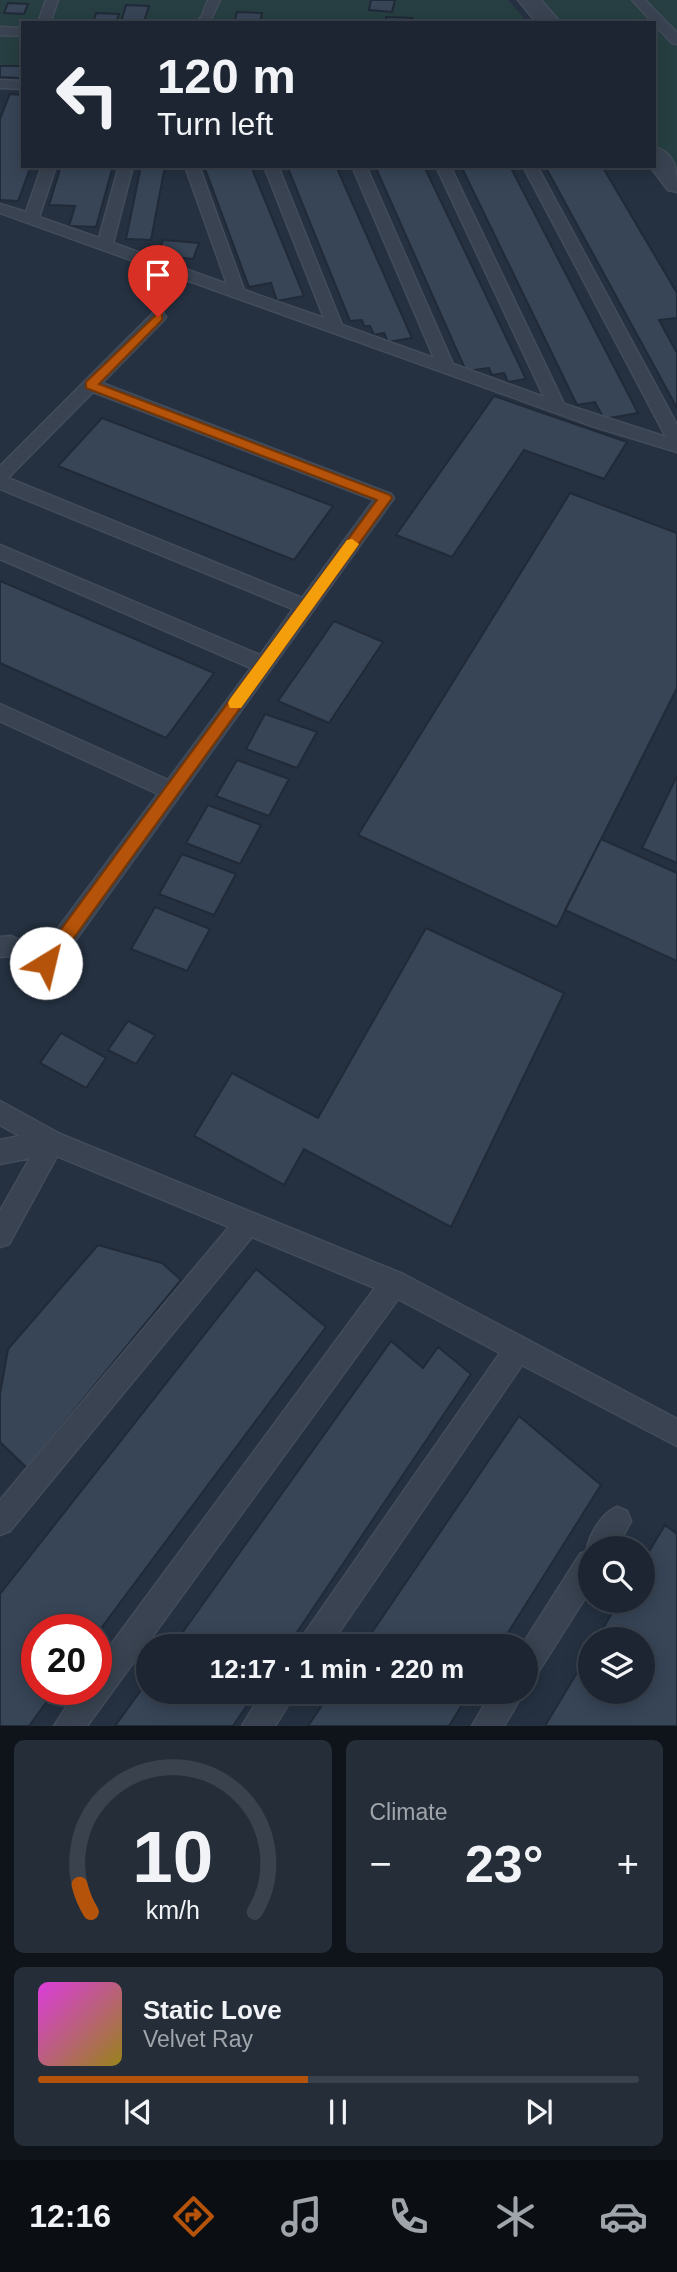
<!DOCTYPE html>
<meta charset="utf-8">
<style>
body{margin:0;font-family:Helvetica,sans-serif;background:#252d39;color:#f1f3f6;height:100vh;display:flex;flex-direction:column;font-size:26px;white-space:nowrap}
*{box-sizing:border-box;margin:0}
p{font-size:23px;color:#a0a5ab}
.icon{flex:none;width:38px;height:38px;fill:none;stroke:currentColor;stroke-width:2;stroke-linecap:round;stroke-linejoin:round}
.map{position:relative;height:1726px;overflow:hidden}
.panel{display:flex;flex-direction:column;gap:14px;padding:14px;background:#0f141b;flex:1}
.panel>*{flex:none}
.guide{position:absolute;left:21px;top:21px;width:635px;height:147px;border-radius:0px;box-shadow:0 4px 18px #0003,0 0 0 2px #3a424d;background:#1c2531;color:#f1f3f6;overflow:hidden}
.fabs{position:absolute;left:578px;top:1536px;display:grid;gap:14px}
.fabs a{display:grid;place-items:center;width:77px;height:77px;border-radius:50%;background:#1c2531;box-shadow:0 4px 18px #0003,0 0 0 2px #3a424d;font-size:35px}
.speed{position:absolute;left:21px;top:1614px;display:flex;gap:14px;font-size:35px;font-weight:700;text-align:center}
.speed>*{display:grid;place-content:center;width:91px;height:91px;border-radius:50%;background:#1c2531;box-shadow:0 4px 18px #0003,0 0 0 2px #3a424d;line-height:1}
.speed .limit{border:10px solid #d22;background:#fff;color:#111}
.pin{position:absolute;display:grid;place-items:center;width:60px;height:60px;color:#fff;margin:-72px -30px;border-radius:50% 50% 50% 0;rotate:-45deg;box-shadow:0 0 7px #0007}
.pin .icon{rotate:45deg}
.me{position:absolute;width:77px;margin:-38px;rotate:36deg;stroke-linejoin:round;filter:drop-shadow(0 0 5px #0008)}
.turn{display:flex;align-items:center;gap:24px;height:147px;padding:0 21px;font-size:32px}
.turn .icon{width:91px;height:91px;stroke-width:2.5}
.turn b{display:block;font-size:49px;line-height:60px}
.big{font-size:52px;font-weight:700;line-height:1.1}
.panel .card{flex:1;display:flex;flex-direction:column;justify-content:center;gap:10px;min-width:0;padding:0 24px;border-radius:10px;background:#252d39}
.panel .dial{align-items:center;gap:0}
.dial svg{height:182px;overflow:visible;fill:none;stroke:#3a424d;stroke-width:7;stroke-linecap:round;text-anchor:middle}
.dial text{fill:#f1f3f6;stroke:none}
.song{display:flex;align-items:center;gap:21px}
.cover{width:84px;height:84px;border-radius:10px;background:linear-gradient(135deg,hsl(300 70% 55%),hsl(50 70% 35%))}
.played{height:7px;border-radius:4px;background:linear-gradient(90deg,#b45309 45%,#3a424d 45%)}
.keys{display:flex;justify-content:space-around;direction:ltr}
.heat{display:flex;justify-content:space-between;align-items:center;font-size:38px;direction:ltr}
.panel .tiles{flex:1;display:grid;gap:14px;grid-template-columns:1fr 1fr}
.card:last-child{grid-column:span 2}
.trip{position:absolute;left:136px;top:1634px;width:402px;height:70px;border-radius:35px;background:#1c2531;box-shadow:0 4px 18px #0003,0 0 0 2px #3a424d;font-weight:700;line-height:70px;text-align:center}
.tabs{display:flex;height:112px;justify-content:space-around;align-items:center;background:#0b0f14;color:#a0a5ab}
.tabs .icon{width:49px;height:49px}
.tabs .on{color:#b45309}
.tabs b{font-size:32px;color:#f1f3f6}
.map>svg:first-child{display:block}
</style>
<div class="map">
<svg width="677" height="1726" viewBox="0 0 677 1726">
<rect width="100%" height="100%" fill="#253141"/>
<!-- green -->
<path fill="#273f42" d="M0 0H508L528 23H23V66H0Z
M538 0H677V173L655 144 654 23H558Z"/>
<!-- building -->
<path fill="#374557" stroke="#202a38" stroke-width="2" d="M371 0H395L392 12 369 10Z
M8 3 28 4 24 14 4 13Z
M126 5 149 6 144 22H121Z
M237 12 262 13 260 23H234Z
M96 13 119 14 116 23H93Z
M386 17 413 18V23H385Z
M0 66H23V78L0 77Z
M10 94 23 95V166H31L18 201 0 200V119Z
M61 166H113L96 227 69 226 75 206 49 205Z
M141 166H165L151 240 126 239Z
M204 166H251L304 296 277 301 271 283 249 287Z
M287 166H336L412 338 388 342 384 333 374 335 370 326H364L362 320 350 321Z
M375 166H424L526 379 508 382 504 373 492 375 489 368 466 371Z
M461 166H510L638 413 604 419 595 402 577 405Z
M545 166H602L677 293V318L659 320 677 353V408Z
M163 240 199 243 193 259 158 255Z
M494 396 627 442 604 479 524 450 452 557 396 535Z
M102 418 333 506 294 560 58 466Z
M570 493 677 533V688L557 927 358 835Z
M0 581 214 673 166 738 0 663Z
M334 621 383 642 329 723 278 701Z
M265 714 317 732 297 768 246 749Z
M237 760 289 779 269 816 216 796Z
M677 776V863L642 848Z
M208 805 261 825 240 864 186 843Z
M601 839 677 873V961L565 910Z
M182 854 236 874 214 915 159 894Z
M155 907 210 929 187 971 131 949Z
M426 928 564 993 451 1227 304 1149 284 1185 194 1136 232 1073 318 1118Z
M128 1021 155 1035 136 1064 108 1050Z
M61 1033 106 1058 86 1088 40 1063Z
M98 1245 162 1263 181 1280 27 1468 0 1442V1394L8 1349Z
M256 1269 326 1327 96 1635V1629H37V1689H56L29 1726H0V1594Z
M391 1341 423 1368 438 1347 471 1374 287 1647H172Z
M519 1416 601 1485 499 1647H362Z
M665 1525 677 1534V1726H545L590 1651V1692H642V1640H596L619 1601H642V1563Z
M149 1679V1692H256L233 1726H115Z
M331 1692H470L449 1726H308Z"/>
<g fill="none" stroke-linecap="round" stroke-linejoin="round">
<defs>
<path id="service" d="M46 0H58L50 23H38Z
M208 0H220L209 23H196L202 16Z
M632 0H645L677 33V44L672 43Z
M0 27 23 28V36L0 35Z
M0 80 23 81V89L0 88Z
M42 166H56L39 217 99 238 119 166H133L113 243 227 284 185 166H199L244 290 324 318 264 166H278L342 325 434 358 352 166H366L453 364 544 397 436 166H450L564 404 666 437 523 166H537L677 425V452L595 427 0 213V204L26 212Z
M158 312 163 313 166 317 163 321 102 383 391 494 394 498 54 970 46 973 9 956 0 957V937L11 936 42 950 158 794 0 721V704L168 780 251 668 0 559V545L260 655 293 609 0 489V466L153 313ZM93 392 374 500 302 598 8 478Z
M0 1101 60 1134 403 1274 677 1419V1446L522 1365 329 1647H298L302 1637 500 1353 398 1299 87 1726H54L78 1689H96V1665L375 1288 252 1237 10 1531 0 1535V1500L229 1227 57 1156 9 1244 0 1247V1211L30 1158 0 1164V1140L20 1136 0 1125Z
M617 1507 627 1511 631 1521 616 1549H590V1590L537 1674 527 1678V1647H521L580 1554 587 1551C588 1536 602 1513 617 1507Z
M263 1692H296L275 1726H242Z
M492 1692H524L504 1726H472Z"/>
<path id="tertiary" d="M518 0H541L561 23H537Z
M654 147C677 153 677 172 677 192L668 190 650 166H654Z"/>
</defs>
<!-- service casing -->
<use href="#service" stroke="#434c5a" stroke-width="3"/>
<!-- tertiary casing -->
<use href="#tertiary" stroke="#434c5a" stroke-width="3"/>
<!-- service -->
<use href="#service" fill="#394351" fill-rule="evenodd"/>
<!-- tertiary -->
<use href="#tertiary" fill="#394351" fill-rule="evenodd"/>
</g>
<!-- route -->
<path fill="#b45309" stroke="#753606" stroke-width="2" d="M158 313 162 314V320L99 384 390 495 392 498 52 968 46 971 40 968 38 963 40 958 377 500 86 388V382Z"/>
<!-- slow -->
<path fill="#f59e0b" d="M352 539 359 544 357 547 241 708H230L228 703 230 699 347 540Z"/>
</svg>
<div class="fabs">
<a><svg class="icon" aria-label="search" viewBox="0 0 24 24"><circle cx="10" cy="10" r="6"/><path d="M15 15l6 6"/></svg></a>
<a><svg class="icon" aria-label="layers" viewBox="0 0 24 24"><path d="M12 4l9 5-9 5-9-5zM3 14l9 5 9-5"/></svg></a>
</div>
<div class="speed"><div class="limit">20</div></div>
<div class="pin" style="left:158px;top:317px;background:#d93025"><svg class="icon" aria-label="arrive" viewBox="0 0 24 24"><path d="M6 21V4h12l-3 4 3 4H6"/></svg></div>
<svg class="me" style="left:46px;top:963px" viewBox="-20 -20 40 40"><circle r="19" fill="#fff"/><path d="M0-13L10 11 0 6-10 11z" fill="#b45309"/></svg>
<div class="trip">12:17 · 1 min · 220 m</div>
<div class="guide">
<div class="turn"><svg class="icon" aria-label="left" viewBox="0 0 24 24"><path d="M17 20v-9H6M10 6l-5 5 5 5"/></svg><div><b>120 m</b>Turn left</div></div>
</div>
</div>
<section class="panel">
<div class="tiles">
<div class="card dial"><svg viewBox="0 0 100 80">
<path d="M14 69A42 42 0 1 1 86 69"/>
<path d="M14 69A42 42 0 0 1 9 57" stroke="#b45309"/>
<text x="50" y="56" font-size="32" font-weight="700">10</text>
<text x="50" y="72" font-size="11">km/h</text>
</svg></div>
<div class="card"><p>Climate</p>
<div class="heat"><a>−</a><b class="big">23°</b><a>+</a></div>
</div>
<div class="card">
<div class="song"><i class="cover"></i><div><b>Static Love</b><p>Velvet Ray</p></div></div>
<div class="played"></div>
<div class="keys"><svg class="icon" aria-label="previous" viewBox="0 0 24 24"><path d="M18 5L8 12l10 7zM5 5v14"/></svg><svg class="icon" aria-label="pause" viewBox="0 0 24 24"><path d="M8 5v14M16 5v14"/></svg><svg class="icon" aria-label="next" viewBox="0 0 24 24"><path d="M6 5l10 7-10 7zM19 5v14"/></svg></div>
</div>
</div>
</section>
<nav class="tabs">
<b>12:16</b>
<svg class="icon on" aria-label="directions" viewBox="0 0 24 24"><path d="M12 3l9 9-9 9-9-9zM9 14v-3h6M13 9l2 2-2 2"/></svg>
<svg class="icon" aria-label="music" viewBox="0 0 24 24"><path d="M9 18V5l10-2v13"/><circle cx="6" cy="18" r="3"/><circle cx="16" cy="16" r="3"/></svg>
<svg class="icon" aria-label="phone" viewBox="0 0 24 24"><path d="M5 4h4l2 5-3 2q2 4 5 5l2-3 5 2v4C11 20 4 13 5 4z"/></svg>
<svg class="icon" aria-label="climate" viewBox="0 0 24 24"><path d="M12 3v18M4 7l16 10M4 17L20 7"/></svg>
<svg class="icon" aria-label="car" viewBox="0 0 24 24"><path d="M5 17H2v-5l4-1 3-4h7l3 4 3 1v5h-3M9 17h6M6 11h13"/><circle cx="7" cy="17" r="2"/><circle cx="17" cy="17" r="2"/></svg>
</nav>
